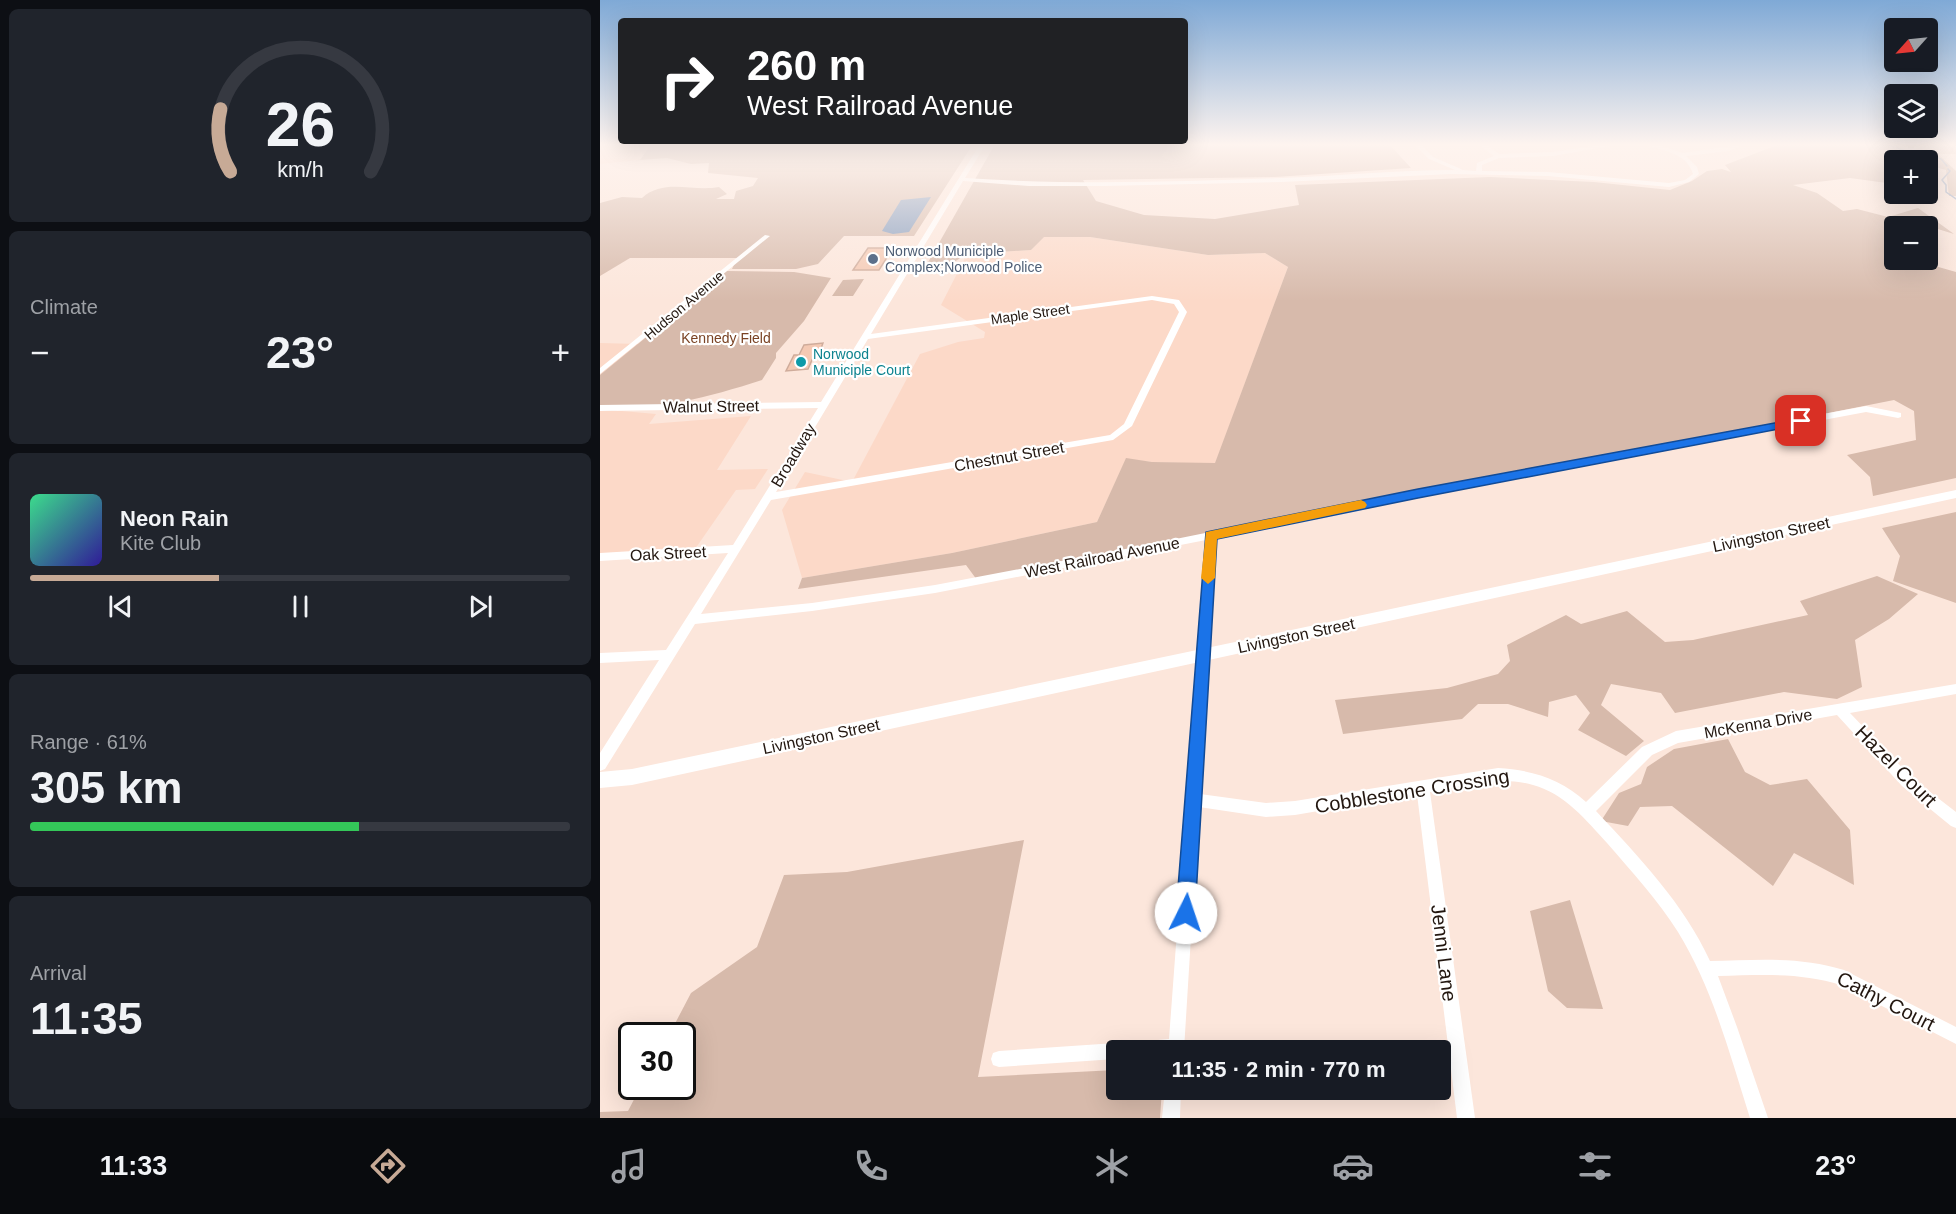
<!DOCTYPE html>
<meta charset="utf-8">
<style>
body{margin:0;font-family:Arial,sans-serif;background:#20242c;color:#f1f3f6;height:100vh;display:flex;flex-direction:column;font-size:22px;white-space:nowrap}
*{box-sizing:border-box;margin:0}
p{font-size:20px;color:#9ea1a6}
.icon{flex:none;width:33px;height:33px;fill:none;stroke:currentColor;stroke-width:2;stroke-linecap:round;stroke-linejoin:round}
.map{position:relative;flex:1;overflow:hidden}
.sheet{display:flex;flex-direction:column;gap:9px;padding:9px;background:#0d0f14;width:600px}
.sheet>*{flex:none}
.guide{position:absolute;left:18px;top:18px;width:570px;height:126px;border-radius:6px;box-shadow:0 6px 24px #0002;background:#202124;color:#fff;overflow:hidden}
.needle{width:39px;rotate:243deg}
.controls{position:absolute;left:1284px;top:18px;display:grid;gap:12px}
.controls a{display:grid;place-items:center;width:54px;height:54px;border-radius:6px;background:#171b24;box-shadow:0 6px 24px #0002;font-size:30px}
.speed{position:absolute;left:18px;top:1022px;display:flex;gap:12px;font-size:30px;font-weight:700;text-align:center}
.speed>*{display:grid;place-content:center;width:78px;height:78px;border-radius:50%;background:#171b24;box-shadow:0 6px 24px #0002;line-height:1}
.speed .limit{border:3px solid #111;border-radius:9px;background:#fff;color:#111}
.pin{position:absolute;display:grid;place-items:center;width:51px;height:51px;color:#fff;margin:-26px;border-radius:12px;box-shadow:0 3px 9px #0006}
.me{position:absolute;width:66px;margin:-33px;rotate:4deg;stroke-linejoin:round;filter:drop-shadow(0 0 4px #0008)}
.turn{display:flex;align-items:center;gap:21px;height:126px;padding:0 30px;font-size:27px}
.turn .icon{width:78px;height:78px;stroke-width:2.5}
.turn b{display:block;font-size:42px;line-height:51px}
.big{font-size:45px;font-weight:700;line-height:1.1}
.sheet .tile{flex:1;display:flex;flex-direction:column;justify-content:center;gap:9px;min-width:0;padding:0 21px;border-radius:9px;background:#20242c}
.sheet .dial{align-items:center;gap:0}
.dial svg{height:156px;overflow:visible;fill:none;stroke:#363941;stroke-width:7;stroke-linecap:round;text-anchor:middle}
.dial text{fill:#f1f3f6;stroke:none}
.song{display:flex;align-items:center;gap:18px}
.cover{width:72px;height:72px;border-radius:9px;background:linear-gradient(135deg,hsl(150 70% 55%),hsl(250 70% 35%))}
.played{height:6px;border-radius:3px;background:linear-gradient(90deg,#c7aa96 35%,#363941 35%)}
.keys{display:flex;justify-content:space-around;direction:ltr}
.heat{display:flex;justify-content:space-between;align-items:center;font-size:33px;direction:ltr}
.charge{height:9px;border-radius:4px;background:linear-gradient(90deg,#34c759 61%,#363941 0)}
.trip{position:absolute;left:506px;top:1040px;width:345px;height:60px;border-radius:6px;background:#171b24;box-shadow:0 6px 24px #0002;font-weight:700;line-height:60px;text-align:center}
.dock{display:flex;height:96px;justify-content:space-around;align-items:center;background:#090b0e;color:#9ea1a6}
.dock .icon{width:42px;height:42px}
.dock .selected{color:#c7aa96}
.dock b{font-size:27px;color:#f1f3f6}
main{display:flex;flex:1;min-height:0}
.map>svg:first-child{display:block}
</style>
<main>
<section class="sheet">
<div class="tile dial"><svg viewBox="0 0 100 80">
<path d="M14 69A42 42 0 1 1 86 69"/>
<path d="M14 69A42 42 0 0 1 9 37" stroke="#c7aa96"/>
<text x="50" y="56" font-size="32" font-weight="700">26</text>
<text x="50" y="72" font-size="11">km/h</text>
</svg></div>
<div class="tile"><p>Climate</p>
<div class="heat"><a>−</a><b class="big">23°</b><a>+</a></div>
</div>
<div class="tile">
<div class="song"><i class="cover"></i><div><b>Neon Rain</b><p>Kite Club</p></div></div>
<div class="played"></div>
<div class="keys"><svg class="icon" aria-label="previous" viewBox="0 0 24 24"><path d="M18 5L8 12l10 7zM5 5v14"/></svg><svg class="icon" aria-label="pause" viewBox="0 0 24 24"><path d="M8 5v14M16 5v14"/></svg><svg class="icon" aria-label="next" viewBox="0 0 24 24"><path d="M6 5l10 7-10 7zM19 5v14"/></svg></div>
</div>
<div class="tile"><p>Range · 61%</p><b class="big">305 km</b><div class="charge"></div></div>
<div class="tile"><p>Arrival</p><b class="big">11:35</b></div>
</section>
<div class="map">
<svg width="1356" height="1118" viewBox="0 0 1356 1118">
<rect width="100%" height="100%" fill="#fce6db"/>
<!-- built -->
<path fill="#fcd9c8" d="M0 144H51L40 160 0 164Z
M443 237H490L608 255 665 253 688 267 615 464 552 462 526 459 497 522 352 553 202 578 182 510 205 472 252 482 320 354 358 342 384 338 385 332 341 305 367 254 431 250Z
M0 343 39 344 0 375Z
M0 411H22L56 414 49 424 151 416 117 470 168 469 155 489 136 490 93 552 0 558Z"/>
<!-- green -->
<path fill="#d7baab" d="M51 144H373L314 236H244L218 264 196 269H132L137 258H30L0 276V203L22 197 42 198C64 178 92 192 119 187L127 194 116 199H134L136 191 153 186 158 178 108 173 109 163 91 164 67 158 40 160Z
M395 144H789L811 168 675 177 483 180 496 201 544 215 615 219 699 205 695 185 890 177 994 182 1070 190 1092 181 1107 171 1122 169 1131 172 1125 165 1180 144H1356V154H1338L1356 171V196H1349L1346 170 1328 165V160H1294V184L1250 178 1193 185 1217 193 1243 211 1257 209 1288 217 1318 208 1354 234 1328 226H1294V260H1314L1356 272V478L1273 496 1270 477 1247 455 1316 440 1314 411 1294 400 408 576 377 580 366 565 198 589 202 578 352 553 497 522 526 458 552 462 615 463 688 267 665 253 608 255 490 237H444L431 250 367 254 346 267 322 273Z
M127 271 194 272 231 278 204 321 176 353V358L162 380C107 398 59 409 0 411V375Z
M264 279 253 296H232L243 280Z
M1356 512V603L1293 581 1300 556 1282 528Z
M1277 576 1318 594 1289 619 1255 640 1262 687 1237 699 1184 692 1075 713 1061 693 1011 684 1001 705 1044 741 1026 756 978 730 990 713 976 695 949 702 948 717 908 704H878L862 719 743 734 735 700 847 688 898 674 910 661 907 645 966 615 981 624 1027 611 1065 642 1093 640 1208 615 1200 601Z
M1128 739 1145 772 1170 785 1207 779 1250 830 1254 885 1194 853 1173 886 1072 806 1040 807 1028 826 1001 821 1019 793 1041 784 1047 767 1074 749Z
M424 840 378 1077 516 1070V1089H562L560 1118H0V1112L28 1111 41 1086H82V1035H69L91 993 157 947 184 875 247 872Z
M970 900 1003 1009 967 1008 948 991 930 911Z"/>
<!-- water -->
<path fill="#8199bc" d="M331 197 309 232 293 234 282 231 301 200Z"/>
<g fill="none" stroke-linecap="round" stroke-linejoin="round">
<!-- stream -->
<path stroke="#8199bc" stroke-width="1.5" d="M1266 144 1289 145 1308 152 1327 154 1341 159 1347 166
M1348 169 1350 171 1342 180 1346 185V192L1356 199"/>
</g>
<!-- building -->
<path fill="#f4c9b3" stroke="#cfac9b" stroke-width="1.5" d="M268 248H293L279 270H253Z
M223 343 220 351H216L208 369 186 371 194 355H199L204 345Z"/>
<g fill="none" stroke-linecap="round" stroke-linejoin="round">
<!-- minor -->
<path fill="#fff" fill-rule="evenodd" d="M380 144H386L365 178C470 185 576 182 681 178 739 176 797 170 855 170L829 159 814 144H820L833 157 861 169 862 170 876 171 877 163 894 156 878 144H885L899 154 953 152 1006 144H1021L953 156 899 158 882 165V171L948 172 1069 183 1085 180 1093 174C1087 152 1062 151 1044 144H1056L1082 153 1146 144 1129 151 1086 156 1097 167 1099 174 1089 182 1069 187 948 176 851 174 681 182 504 186H429L363 181 271 334 552 296 579 300 587 312 532 426 513 440 171 500 101 614 212 603 335 585 541 546 818 490 1266 406 1301 413V417L1298 418 1266 412 818 496 616 538 600 794 666 803 695 801 898 768C932 770 961 779 986 802L1042 747 1076 731 1356 684V694L1250 713 1312 778 1356 812V828L1351 826 1302 786 1237 715 1078 743 1052 755 996 811C1039 857 1084 904 1110 961 1156 960 1200 956 1244 970L1356 1027V1044L1241 985C1200 972 1160 975 1118 976L1137 1027 1168 1118H1150C1130 1055 1113 989 1078 932 1058 900 1032 872 1007 843 987 821 964 793 933 785 899 775 864 786 830 792L875 1118H857L817 794 695 815 666 817 599 807 584 1050H527L529 1044 535 1042 569 1039 606 540 335 593 212 611 95 624 5 769 0 771V753L59 660 0 663V653L66 650 128 553 0 561V553L133 545 218 408 0 411V405L221 402ZM552 300 574 304 579 312 524 424 510 435 176 492 268 339Z
M165 235 170 236 0 374V368Z
M516 1043 522 1045 524 1050H516V1059L399 1067 393 1065 391 1059 393 1053 399 1051Z
M565 1089H581L580 1118H562Z"/>
<!-- major -->
<path fill="#fff" fill-rule="evenodd" d="M1356 490V498L32 785 0 788V772L32 769Z"/>
</g>
<!-- sky -->
<linearGradient id="sky" x2="0" y2="1"><stop stop-color="#7fa9d6"/><stop offset="0.48" stop-color="#fef4ef"/><stop offset="1" stop-color="#fef4ef" stop-opacity="0"/></linearGradient>
<rect width="1356" height="301" fill="url(#sky)"/>
<!-- route -->
<path fill="#1a73e8" stroke="#114b97" stroke-width="1.5" d="M1201 418 1207 421 1205 424 818 498 617 539 595 913 593 919 586 922 579 919 576 913 606 532 818 489Z"/>
<!-- slow -->
<path fill="#f59e0b" d="M761 500 765 502 767 505 765 508 617 539 615 578 608 584 601 578 606 532Z"/>
<!-- markers -->
<circle fill="#5c6f8a" stroke="#fff" stroke-width="2" cx="273" cy="259" r="6"/>
<circle fill="#0f9aa8" stroke="#fff" stroke-width="2" cx="201" cy="362" r="6"/>
<g text-anchor="middle" stroke-width="4.5" stroke-linejoin="round" paint-order="stroke">
<!-- far-service labels -->
<g font-size="14" fill="#4e5e75" stroke="#fff" text-anchor="start">
<text x="285" y="256">Norwood Municiple<tspan x="285" dy="16">Complex;Norwood Police</tspan></text>
</g>
<!-- far-street labels -->
<g font-size="14" fill="#231710" stroke="#fff">
<text transform="translate(84 305) rotate(-40)" y="5">Hudson Avenue</text>
<text transform="translate(430 314) rotate(-8)" y="5">Maple Street</text>
</g>
<!-- far-park labels -->
<g font-size="14" fill="#7a4324" stroke="#fff">
<text x="126" y="343">Kennedy Field</text>
</g>
<!-- far-culture labels -->
<g font-size="14" fill="#0d838f" stroke="#fff" text-anchor="start">
<text x="213" y="359">Norwood<tspan x="213" dy="16">Municiple Court</tspan></text>
</g>
<!-- street labels -->
<g font-size="16" fill="#231710" stroke="#fff">
<text transform="translate(111 406) rotate(-1)" y="6">Walnut Street</text>
<text transform="translate(193 455) rotate(-59)" y="6">Broadway</text>
<text transform="translate(409 456) rotate(-10)" y="6">Chestnut Street</text>
<text transform="translate(1171 534) rotate(-12)" y="6">Livingston Street</text>
<text transform="translate(68 553) rotate(-3)" y="6">Oak Street</text>
<text transform="translate(502 557) rotate(-11)" y="6">West Railroad Avenue</text>
<text transform="translate(696 635) rotate(-12)" y="6">Livingston Street</text>
<text transform="translate(1158 723) rotate(-10)" y="6">McKenna Drive</text>
<text transform="translate(221 736) rotate(-12)" y="6">Livingston Street</text>
</g>
<!-- near-street labels -->
<g font-size="20" fill="#231710" stroke="#fff">
<text transform="translate(1296 766) rotate(45)" y="7">Hazel Court</text>
<text transform="translate(812 791) rotate(-9)" y="7">Cobblestone Crossing</text>
<text transform="translate(844 953) rotate(83)" y="7">Jenni Lane</text>
<text transform="translate(1286 1001) rotate(27)" y="7">Cathy Court</text>
</g>
</g>
</svg>
<div class="controls">
<a><svg class="needle" viewBox="-14 -14 28 28"><path d="M0-13l5 13h-10z" fill="#e53935"/><path d="M0 13l5-13h-10z" fill="#9ea1a6"/></svg></a>
<a><svg class="icon" aria-label="layers" viewBox="0 0 24 24"><path d="M12 4l9 5-9 5-9-5zM3 14l9 5 9-5"/></svg></a>
<a>+</a>
<a>−</a>
</div>
<div class="speed"><div class="limit">30</div></div>
<div class="pin" style="left:1201px;top:421px;background:#d93025"><svg class="icon" aria-label="arrive" viewBox="0 0 24 24"><path d="M6 21V4h12l-3 4 3 4H6"/></svg></div>
<svg class="me" style="left:586px;top:913px" viewBox="-20 -20 40 40"><circle r="19" fill="#fff"/><path d="M0-13L10 11 0 6-10 11z" fill="#1a73e8"/></svg>
<div class="trip">11:35 · 2 min · 770 m</div>
<div class="guide">
<div class="turn"><svg class="icon" aria-label="right" viewBox="0 0 24 24"><path d="M7 20v-9h11M14 6l5 5-5 5"/></svg><div><b>260 m</b>West Railroad Avenue</div></div>
</div>
</div>
</main>
<nav class="dock">
<b>11:33</b>
<svg class="icon selected" aria-label="directions" viewBox="0 0 24 24"><path d="M12 3l9 9-9 9-9-9zM9 14v-3h6M13 9l2 2-2 2"/></svg>
<svg class="icon" aria-label="music" viewBox="0 0 24 24"><path d="M9 18V5l10-2v13"/><circle cx="6" cy="18" r="3"/><circle cx="16" cy="16" r="3"/></svg>
<svg class="icon" aria-label="phone" viewBox="0 0 24 24"><path d="M5 4h4l2 5-3 2q2 4 5 5l2-3 5 2v4C11 20 4 13 5 4z"/></svg>
<svg class="icon" aria-label="climate" viewBox="0 0 24 24"><path d="M12 3v18M4 7l16 10M4 17L20 7"/></svg>
<svg class="icon" aria-label="car" viewBox="0 0 24 24"><path d="M5 17H2v-5l4-1 3-4h7l3 4 3 1v5h-3M9 17h6M6 11h13"/><circle cx="7" cy="17" r="2"/><circle cx="17" cy="17" r="2"/></svg>
<svg class="icon" aria-label="filters" viewBox="0 0 24 24"><path d="M4 7h16M4 17h16"/><circle cx="9" cy="7" r="2"/><circle cx="15" cy="17" r="2"/></svg>
<b>23°</b>
</nav>
